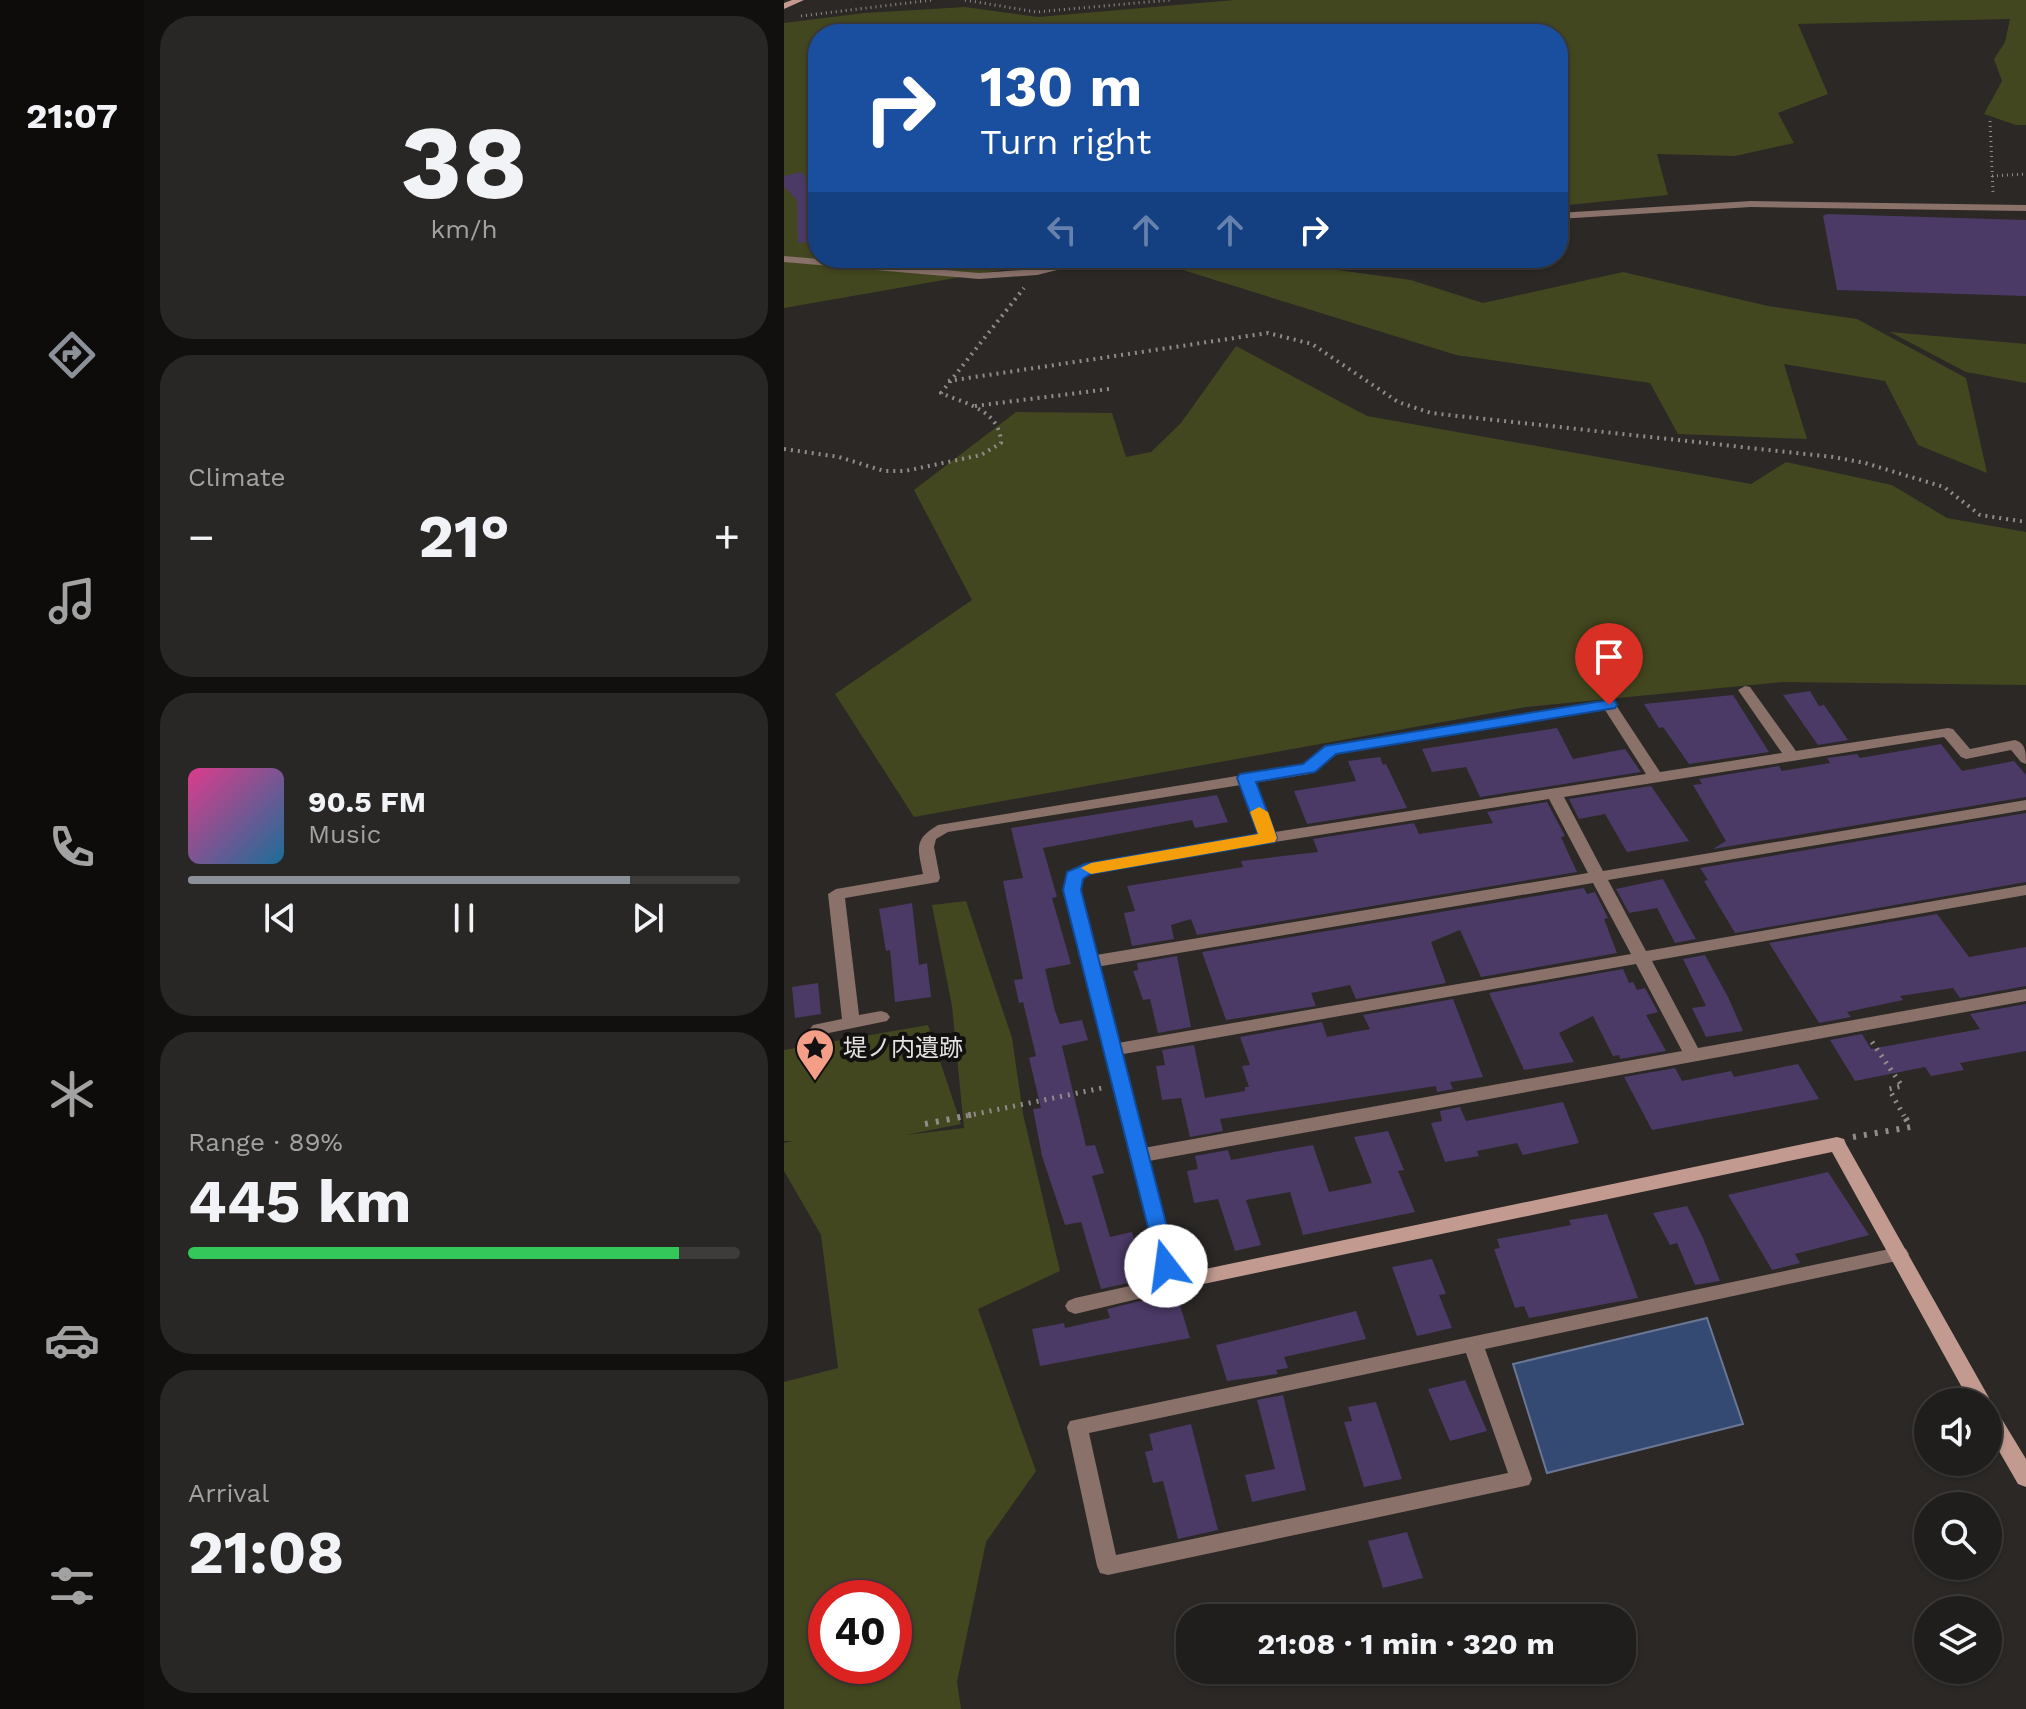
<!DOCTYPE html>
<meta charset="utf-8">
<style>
body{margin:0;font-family:"Work Sans","Noto Sans JP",sans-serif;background:#282725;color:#f1f3f6;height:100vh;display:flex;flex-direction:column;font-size:30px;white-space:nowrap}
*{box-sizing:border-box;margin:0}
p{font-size:26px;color:#a2a2a3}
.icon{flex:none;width:44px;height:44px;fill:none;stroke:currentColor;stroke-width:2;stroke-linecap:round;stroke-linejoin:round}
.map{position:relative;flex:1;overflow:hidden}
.side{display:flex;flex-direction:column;gap:16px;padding:16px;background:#12100f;width:640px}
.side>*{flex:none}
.top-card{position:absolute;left:24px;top:24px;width:760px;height:244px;border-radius:32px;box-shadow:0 2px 6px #0004,0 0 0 2px #3d3c3b;background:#1a4fa0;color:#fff;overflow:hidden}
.fabs{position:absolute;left:1130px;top:1388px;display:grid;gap:16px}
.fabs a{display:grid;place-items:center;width:88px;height:88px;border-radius:50%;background:#201e1c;box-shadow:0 2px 6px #0004,0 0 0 2px #3d3c3b;font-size:40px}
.speed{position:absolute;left:24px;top:1580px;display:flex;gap:16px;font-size:40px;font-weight:700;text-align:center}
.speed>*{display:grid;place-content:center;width:104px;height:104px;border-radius:50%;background:#201e1c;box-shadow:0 2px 6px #0004,0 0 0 2px #3d3c3b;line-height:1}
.speed .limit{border:12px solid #d22;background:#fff;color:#111}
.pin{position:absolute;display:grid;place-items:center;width:68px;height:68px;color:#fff;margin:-82px -34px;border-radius:50% 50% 50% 0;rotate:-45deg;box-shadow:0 0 8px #0007}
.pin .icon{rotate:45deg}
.me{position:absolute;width:88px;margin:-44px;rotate:345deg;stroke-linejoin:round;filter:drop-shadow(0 0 6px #0008)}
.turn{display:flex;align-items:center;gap:28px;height:168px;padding:0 40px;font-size:36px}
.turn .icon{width:104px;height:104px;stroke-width:2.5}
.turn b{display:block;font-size:56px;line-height:68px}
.lanes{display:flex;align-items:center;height:76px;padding:0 40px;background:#0003;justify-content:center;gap:40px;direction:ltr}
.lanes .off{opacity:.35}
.big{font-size:60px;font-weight:700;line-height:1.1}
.side .card{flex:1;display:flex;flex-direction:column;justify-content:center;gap:12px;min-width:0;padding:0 28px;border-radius:32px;background:#282725}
.side .dial{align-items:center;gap:0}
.dial b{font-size:104px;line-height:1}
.song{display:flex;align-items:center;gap:24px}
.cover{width:96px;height:96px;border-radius:12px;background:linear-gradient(135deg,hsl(330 70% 55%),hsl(200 70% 35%))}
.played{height:8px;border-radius:4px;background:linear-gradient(90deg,#8c9099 80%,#3d3c3b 80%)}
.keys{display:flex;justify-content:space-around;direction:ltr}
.heat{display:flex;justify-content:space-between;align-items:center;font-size:44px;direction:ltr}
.charge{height:12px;border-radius:6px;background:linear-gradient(90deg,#34c759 89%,#3d3c3b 0)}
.trip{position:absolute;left:392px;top:1604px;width:460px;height:80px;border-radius:32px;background:#201e1c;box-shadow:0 2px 6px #0004,0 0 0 2px #3d3c3b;font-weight:700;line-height:80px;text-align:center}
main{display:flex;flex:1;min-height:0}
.tab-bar{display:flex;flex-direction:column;width:144px;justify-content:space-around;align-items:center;background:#0d0c0b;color:#a2a2a3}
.tab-bar .icon{width:56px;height:56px}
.tab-bar .selected{color:#8c9099}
.tab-bar b{font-size:36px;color:#f1f3f6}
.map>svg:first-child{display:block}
</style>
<main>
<nav class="tab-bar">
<b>21:07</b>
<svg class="icon selected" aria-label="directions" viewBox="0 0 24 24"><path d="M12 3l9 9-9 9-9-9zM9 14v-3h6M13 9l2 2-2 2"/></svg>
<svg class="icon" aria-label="music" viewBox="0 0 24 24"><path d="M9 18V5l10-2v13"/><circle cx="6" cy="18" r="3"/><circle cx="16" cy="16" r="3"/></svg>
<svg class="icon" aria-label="phone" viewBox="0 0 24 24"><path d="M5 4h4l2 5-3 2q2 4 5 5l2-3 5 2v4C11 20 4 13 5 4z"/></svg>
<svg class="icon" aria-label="climate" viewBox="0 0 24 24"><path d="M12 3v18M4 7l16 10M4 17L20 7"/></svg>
<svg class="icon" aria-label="car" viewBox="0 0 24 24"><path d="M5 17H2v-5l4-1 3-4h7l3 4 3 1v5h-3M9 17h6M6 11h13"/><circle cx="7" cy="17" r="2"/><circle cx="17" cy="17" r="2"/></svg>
<svg class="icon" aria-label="filters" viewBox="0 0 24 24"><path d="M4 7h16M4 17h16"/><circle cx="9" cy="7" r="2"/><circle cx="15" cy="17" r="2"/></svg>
</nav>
<section class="side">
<div class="card dial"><b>38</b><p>km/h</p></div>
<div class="card"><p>Climate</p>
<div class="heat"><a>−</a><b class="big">21°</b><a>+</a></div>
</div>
<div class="card">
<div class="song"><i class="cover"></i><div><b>90.5 FM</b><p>Music</p></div></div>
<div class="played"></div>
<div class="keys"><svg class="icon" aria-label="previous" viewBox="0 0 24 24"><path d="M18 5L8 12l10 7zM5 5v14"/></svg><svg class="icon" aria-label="pause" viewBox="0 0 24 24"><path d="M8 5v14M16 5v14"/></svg><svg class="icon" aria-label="next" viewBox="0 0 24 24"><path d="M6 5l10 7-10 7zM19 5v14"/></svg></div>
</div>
<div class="card"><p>Range · 89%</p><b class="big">445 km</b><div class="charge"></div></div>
<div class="card"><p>Arrival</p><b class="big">21:08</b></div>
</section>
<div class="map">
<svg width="1242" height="1709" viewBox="0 0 1242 1709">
<rect width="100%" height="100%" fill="#2b2826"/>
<!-- green -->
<path fill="#43471f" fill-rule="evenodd" d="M450 0H1242V125H1232L1200 114 1218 81 1210 59 1221 42 1226 19 1014 24 1044 94 994 113 1010 143 951 156 873 154 884 195 774 206V34H34V258H259L246 265 0 308V23L80 13 181 7 254 17Z
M370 258H517L531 267 627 280 699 303 839 272 984 306 1073 319 1182 378 1203 473 1134 445 1101 381 1000 364 1023 439 894 434 866 383 672 355 402 271Z
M1106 332 1242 344V383L1182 372Z
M452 346 583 416 967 484 1002 462 1108 485 1163 518 1242 532V685L999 682 742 707 130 817 51 694 188 600 130 490 232 412 328 413 342 457 367 452 397 423Z
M182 901 228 1038 239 1114 276 1271 194 1309 252 1471 202 1542 173 1682 177 1709H0V1382L54 1368 37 1235 0 1171V1143L8 1141H0V1050L144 1025 177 1124 122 1135 180 1128 168 1006 148 905ZM110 1598V1666H42V1598Z"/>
<!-- water -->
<path fill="#354a73" stroke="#6a7794" stroke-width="2" d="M923 1318 959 1424 763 1473 729 1364Z"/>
<!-- building -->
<path fill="#4b3a66" d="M17 172 34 190V241L14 243 13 200 0 187V176Z
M1043 214 1242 220V296L1053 290 1039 216Z
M1026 691 1035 706 1040 705 1064 740 1034 745 999 695Z
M949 695 985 752 905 764 879 727 875 728 860 704Z
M773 728 789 759 841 749 857 772 696 797 682 767 648 772 638 749Z
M1157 744 1178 771 1230 761 1242 775V797L929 849 942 841 909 785 918 784 915 779 995 766 998 771 1046 763 1043 758 1073 754 1076 758Z
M596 757 599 765 602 764 623 808 523 824 510 791 572 781 564 761Z
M867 786 905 841 843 852 821 814 795 819 785 799Z
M433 795 444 822 411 828 408 820 259 848 273 897 268 898 287 964 261 969 271 1011 276 1024 298 1020 304 1040 278 1046 302 1146 311 1145 320 1173 308 1176 326 1237 348 1232 362 1279 317 1289 297 1222 281 1225 258 1156 249 1109 257 1108 245 1058 252 1056 239 1002 235 1003 230 980 239 979 219 881 239 878 227 828Z
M763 802 781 836 777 837 793 872 413 935 407 919 387 925 390 939 348 946 340 913 351 911 343 886 459 867 457 861 534 852 529 839 630 823 635 834 688 826 709 823 703 812Z
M1242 813V882L951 933 920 881 924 880 916 868Z
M879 879 905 927 912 939 891 943 873 908 845 913 832 889Z
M800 888 803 894 811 892 824 918 820 919 833 953 697 977 676 930 647 942 662 983 572 999 566 985 527 993 532 1006 442 1020 418 952Z
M128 903 135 965 143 963 147 997 111 1002 106 950 102 951 95 909Z
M1153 914 1185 957 1242 947V986L1176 998 1169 988 1116 996 1119 1000 1063 1012 1067 1017 1035 1023 985 943Z
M921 955 944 997 959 1031 922 1037 908 1008 922 1006 899 959Z
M393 956 407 1027 374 1033 366 999 359 1000 349 971 354 970 353 963Z
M839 969 845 983 849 982 853 990 861 988 874 1012 862 1015 882 1051 836 1059 835 1055 829 1056 809 1016 775 1033 790 1062 740 1070 705 993Z
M34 983 37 1014 11 1018 8 987Z
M669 999 699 1077 666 1082 669 1089 653 1092 652 1086 436 1119 439 1131 406 1137 397 1098 378 1100 372 1066 381 1065 378 1050 410 1045 421 1098 461 1091V1087H465L458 1066 466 1065 456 1037 538 1022 543 1037 586 1029 579 1015Z
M1242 1004V1051L1176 1063 1180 1070 1147 1076 1141 1067 1071 1081 1046 1040 1078 1034 1087 1049 1196 1029 1186 1014Z
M1014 1064 1035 1099 868 1130 840 1077 891 1068 898 1081 947 1071 950 1077Z
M779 1102 795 1143 739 1155 733 1143 693 1151 695 1156 661 1162 647 1123 658 1121 656 1111 676 1107 682 1121Z
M604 1131 620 1170 614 1171 631 1212 519 1235 506 1192 462 1200 477 1245 451 1251 434 1199 410 1203 403 1171 414 1169 411 1156 444 1150 447 1160 529 1145 545 1192 588 1183 570 1137Z
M1044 1172 1085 1235 1011 1254 1016 1263 988 1270 944 1195Z
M903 1206 919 1238 936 1281 911 1285 893 1243 886 1245 869 1213Z
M823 1214 854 1298 745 1318 740 1306 731 1308 710 1249 716 1248 713 1239 787 1225 785 1220Z
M648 1259 662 1294 655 1295 668 1328 633 1336 608 1267Z
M369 1298 371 1307 395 1302 406 1338 256 1366 248 1329 280 1323 281 1328 326 1318 323 1309Z
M572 1311 582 1339 500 1357 504 1368 492 1370 494 1374 443 1381 432 1345Z
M681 1380 703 1431 666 1441 644 1389Z
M499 1395 522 1490 468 1502 461 1475 491 1469 473 1400Z
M592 1402 618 1479 580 1487 560 1422 568 1421 564 1407Z
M407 1424 434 1530 394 1539 379 1481 369 1483 361 1452 369 1450 365 1434Z
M623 1532 639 1578 599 1588 584 1541Z"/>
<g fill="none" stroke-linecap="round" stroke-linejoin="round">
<!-- path-far3 -->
<path stroke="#8f8c8a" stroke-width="3" stroke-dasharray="1 4" stroke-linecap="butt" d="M181 0 252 12 386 0
M17 16 148 0
M1206 121 1209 192
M1208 176 1242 174"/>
<!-- path-far2 -->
<path stroke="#8f8c8a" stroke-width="4" stroke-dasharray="2 5" stroke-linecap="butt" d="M164 381 484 333 528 344 614 402 647 413 1049 457 1081 463 1160 487 1196 515 1242 522
M191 406 325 389
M0 449 55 457 100 471H121L197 455 217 443C216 410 182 404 157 393L240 288"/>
<!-- path-far1 -->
<path stroke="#8f8c8a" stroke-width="5" stroke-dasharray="2 6" stroke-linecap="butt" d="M1088 1042 1118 1086 1105 1089 1120 1116
M182 1116 318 1088"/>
<!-- path -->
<path stroke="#8f8c8a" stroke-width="6" stroke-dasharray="3 8" stroke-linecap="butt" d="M141 1124 191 1114
M1069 1137 1127 1127 1119 1114"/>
<!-- street -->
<path fill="#8a716a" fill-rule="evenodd" d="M967 201 1242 205V211L967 207 774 219V213Z
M0 256 195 273 253 269 302 258H322L253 275 195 279 0 262Z
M961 686 966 687 1012 751 1164 728 1169 729 1186 749 1231 740C1242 743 1242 753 1242 764L1237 762 1227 750 1182 759 1177 757 1160 737 780 797 819 871 1242 800V810L824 880 862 951 1242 885V895L868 961 914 1048 1242 989V1001L354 1163 347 1161 345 1156 347 1151 354 1149 898 1051 852 964 328 1056 322 1054 319 1050 322 1046 328 1044 847 954 809 883 306 968 298 962 306 956 804 873 765 799 484 843 476 838 484 833 862 774 821 710 552 754 530 772 525 774 164 832 152 839 150 847 156 878 154 882 61 898 75 1015 97 1011 103 1013 106 1017 103 1021 35 1035 29 1033 26 1029 29 1025 58 1019 44 894 52 889 139 874C134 848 129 840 154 825L520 765 542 747 547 745 825 701 830 702 876 772 998 753 954 690Z
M1115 1247 1122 1249 1125 1254 1122 1259 701 1349 748 1479 745 1485 324 1575 316 1573 313 1566 283 1427 286 1421ZM682 1353 724 1473 332 1555 305 1433Z
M405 1273 412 1275 415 1280 412 1285 291 1314 284 1311 281 1306 284 1301 291 1298Z"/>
<!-- secondary -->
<path fill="#c29a8f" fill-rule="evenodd" d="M8 0H20L0 9V3Z
M462 773 470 778 492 838 490 841 306 873 298 878 296 890 391 1262 407 1272 1053 1137 1060 1139 1062 1144 1204 1396 1207 1402 1205 1406 1211 1408 1242 1459V1487L1234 1484 1204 1432V1402H1186L1048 1152 405 1287 375 1271 280 890 282 876 301 864 475 835 454 778Z"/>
</g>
<!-- route -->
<path fill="#1a73e8" stroke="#114b97" stroke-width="2" d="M825 700 831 701 833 705 831 708 552 754 531 772 472 782 493 838 491 842 306 874 299 879 297 890 393 1266 390 1271 382 1274 375 1271 279 890 283 872 301 864 474 834 453 778 456 774 519 764 541 746Z"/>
<!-- slow -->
<path fill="#f59e0b" d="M475 807 484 812 493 838 491 842 307 874 297 868 307 863 474 834 466 812Z"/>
<!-- icons -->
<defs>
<symbol id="sight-pin" viewBox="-11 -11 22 30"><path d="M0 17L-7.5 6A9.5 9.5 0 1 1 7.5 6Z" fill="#f49e88" stroke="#131110"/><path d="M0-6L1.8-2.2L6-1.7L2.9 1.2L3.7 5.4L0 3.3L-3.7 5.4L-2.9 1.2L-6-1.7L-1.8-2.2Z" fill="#111"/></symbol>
</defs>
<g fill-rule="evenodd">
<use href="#sight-pin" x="9" y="1026" width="44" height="60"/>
</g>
<g text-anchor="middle" stroke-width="8" stroke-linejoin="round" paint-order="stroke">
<!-- poi labels -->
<g font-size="24" fill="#e4e1e0" stroke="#131110" text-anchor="start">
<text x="59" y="1056">堤ノ内遺跡</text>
</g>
</g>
</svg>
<div class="fabs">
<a><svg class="icon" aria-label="sound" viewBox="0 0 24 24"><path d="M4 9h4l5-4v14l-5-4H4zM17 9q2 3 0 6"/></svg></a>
<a><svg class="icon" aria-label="search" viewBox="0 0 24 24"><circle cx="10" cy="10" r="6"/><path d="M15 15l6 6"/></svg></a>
<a><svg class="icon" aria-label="layers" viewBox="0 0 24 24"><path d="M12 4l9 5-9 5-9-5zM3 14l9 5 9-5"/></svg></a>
</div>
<div class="speed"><div class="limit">40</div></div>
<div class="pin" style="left:825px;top:705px;background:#d93025"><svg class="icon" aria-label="arrive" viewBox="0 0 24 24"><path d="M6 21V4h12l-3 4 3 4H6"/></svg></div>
<svg class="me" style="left:382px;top:1266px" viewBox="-20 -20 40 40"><circle r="19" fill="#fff"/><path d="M0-13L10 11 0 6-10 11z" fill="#1a73e8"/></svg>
<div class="trip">21:08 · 1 min · 320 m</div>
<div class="top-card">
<div class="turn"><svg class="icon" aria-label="right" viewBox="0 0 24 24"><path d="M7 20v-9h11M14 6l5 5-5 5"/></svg><div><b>130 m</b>Turn right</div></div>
<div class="lanes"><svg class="icon off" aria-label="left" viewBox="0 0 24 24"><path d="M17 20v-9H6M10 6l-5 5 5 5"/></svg><svg class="icon off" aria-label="ahead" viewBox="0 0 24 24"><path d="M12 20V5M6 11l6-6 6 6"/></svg><svg class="icon off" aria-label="ahead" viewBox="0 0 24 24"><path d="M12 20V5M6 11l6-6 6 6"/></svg><svg class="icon" aria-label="right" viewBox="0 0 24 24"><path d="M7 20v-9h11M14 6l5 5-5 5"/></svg></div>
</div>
</div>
</main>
